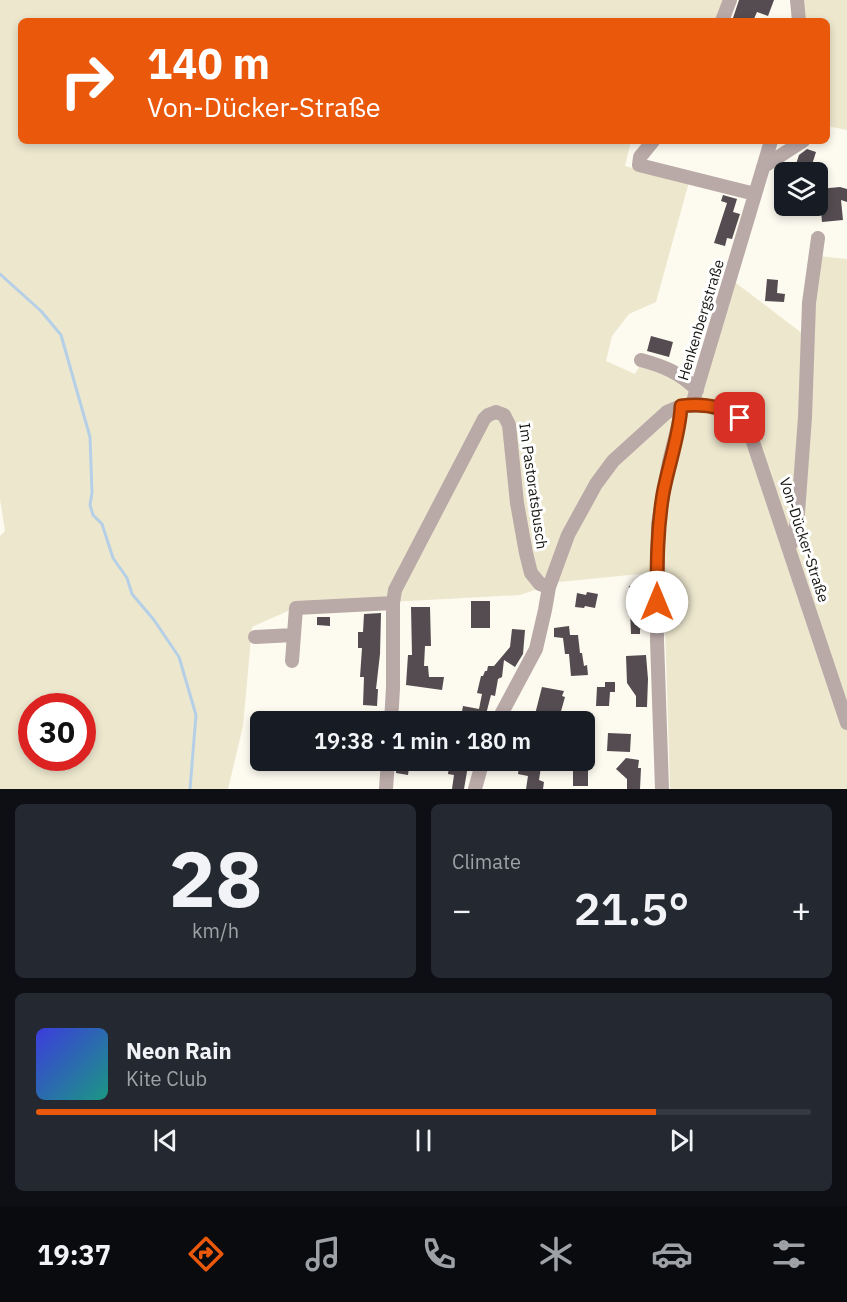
<!DOCTYPE html>
<meta charset="utf-8">
<style>
body{margin:0;font-family:"IBM Plex Sans",sans-serif;background:#242831;color:#f1f3f6;height:100vh;display:flex;flex-direction:column;font-size:22px;white-space:nowrap}
*{box-sizing:border-box;margin:0}
p{font-size:20px;color:#9ea1a6}
.icon{flex:none;width:33px;height:33px;fill:none;stroke:currentColor;stroke-width:2;stroke-linecap:round;stroke-linejoin:round}
.map{position:relative;height:789px;overflow:hidden}
.drawer{display:flex;flex-direction:column;gap:15px;padding:15px;background:#0d0f14;flex:1}
.drawer>*{flex:none}
.hud{position:absolute;left:18px;top:18px;width:812px;height:126px;border-radius:9px;box-shadow:0 3px 9px #0003;background:#ea580c;color:#fff;overflow:hidden}
.buttons{position:absolute;left:774px;top:162px;display:grid;gap:12px}
.buttons a{display:grid;place-items:center;width:54px;height:54px;border-radius:9px;background:#171b24;box-shadow:0 3px 9px #0003;font-size:30px}
.speed{position:absolute;left:18px;top:693px;display:flex;gap:12px;font-size:30px;font-weight:700;text-align:center}
.speed>*{display:grid;place-content:center;width:78px;height:78px;border-radius:50%;background:#171b24;box-shadow:0 3px 9px #0003;line-height:1}
.speed .limit{border:9px solid #d22;background:#fff;color:#111}
.pin{position:absolute;display:grid;place-items:center;width:51px;height:51px;color:#fff;margin:-26px;border-radius:12px;box-shadow:0 3px 9px #0006}
.me{position:absolute;width:66px;margin:-33px;rotate:0deg;stroke-linejoin:round;filter:drop-shadow(0 0 4px #0008)}
.turn{display:flex;align-items:center;gap:21px;height:126px;padding:0 30px;font-size:27px}
.turn .icon{width:78px;height:78px;stroke-width:2.5}
.turn b{display:block;font-size:42px;line-height:51px}
.big{font-size:45px;font-weight:600;line-height:1.1}
.drawer .card{flex:1;display:flex;flex-direction:column;justify-content:center;gap:9px;min-width:0;padding:0 21px;border-radius:9px;background:#242831}
.drawer .dial{align-items:center;gap:0}
.dial b{font-size:78px;line-height:1}
.song{display:flex;align-items:center;gap:18px}
.cover{width:72px;height:72px;border-radius:9px;background:linear-gradient(135deg,hsl(240 70% 55%),hsl(170 70% 35%))}
.played{height:6px;border-radius:3px;background:linear-gradient(90deg,#ea580c 80%,#363941 80%)}
.keys{display:flex;justify-content:space-around;direction:ltr}
.heat{display:flex;justify-content:space-between;align-items:center;font-size:33px;direction:ltr}
.drawer .tiles{flex:1;display:grid;gap:15px;grid-template-columns:1fr 1fr}
.card:last-child{grid-column:span 2}
.trip{position:absolute;left:250px;top:711px;width:345px;height:60px;border-radius:9px;background:#171b24;box-shadow:0 3px 9px #0003;font-weight:600;line-height:60px;text-align:center}
.menu{display:flex;height:96px;justify-content:space-around;align-items:center;background:#090b0e;color:#9ea1a6}
.menu .icon{width:42px;height:42px}
.menu .selected{color:#ea580c}
.menu b{font-size:27px;color:#f1f3f6}
.map>svg:first-child{display:block}
</style>
<div class="map">
<svg width="847" height="789" viewBox="0 0 847 789">
<rect width="100%" height="100%" fill="#fdfaf0"/>
<!-- green -->
<path fill="#ede7ce" fill-rule="evenodd" d="M0 0H728L720 21H21V141H631L625 166 689 182 656 302 629 314 612 336 606 361 635 374 640 365 670 375 699 397 732 280 803 334 818 256 847 259V789H670L664 592 660 572 559 582 520 595 297 607 252 627 243 726 228 789H0V536L5 531 0 499ZM32 706H82V758H32Z
M797 0H847V130L827 126 826 21H799Z"/>
<g fill="none" stroke-linecap="round" stroke-linejoin="round">
<!-- stream -->
<path stroke="#b5d0e6" stroke-width="3" d="M0 274 41 311 61 335 90 437 92 493 90 505 93 515 102 524 113 558 127 578 132 594 154 620 179 657 196 715 190 789"/>
</g>
<!-- building -->
<path fill="#544c50" d="M739 0H774L768 16 757 12 753 21H732Z
M807 149 816 152 810 171 795 167 799 155Z
M840 187 847 189V202L841 200 843 220 822 222 819 189Z
M723 195 737 199 733 212 740 214 732 239 727 238 725 246 714 243 727 203 721 201Z
M767 279 778 280 777 293 785 294 784 302 765 301Z
M651 336 673 342 669 357 647 351Z
M629 586H646V629H640V634H631Z
M587 592 598 594 595 608 585 606 584 608 575 607 577 593 586 595Z
M471 601H490V628H471Z
M411 607H430L431 646H425L424 666H428L429 677H444L442 690 406 685 408 655H412Z
M381 613 380 654 376 689H378L377 706 363 705 364 677H360L362 648H358V632H363L364 614Z
M317 617H330V626L317 625Z
M569 626 570 635H578L580 653H582L584 666 587 665 588 675 571 676 569 654H565L563 638 554 637V628Z
M512 629 525 630 523 654 515 667 504 660 502 677 498 679 495 696 491 695 484 722H460L463 706 479 709 482 694 477 693 481 676H483L485 671H487L488 666H494L510 647Z
M646 655 648 679 647 707H636V696L627 683 626 656Z
M605 682H615V692H610L609 706H596L597 687H605Z
M542 687 564 691 562 696 565 697 558 722H533Z
M345 713 366 714 365 722H345Z
M608 733 631 734 630 752 607 751Z
M626 758 639 760 638 768H641L640 789H627V779L616 769Z
M397 760H410L408 775 396 773Z
M450 760H469L464 789H452L454 775 448 774Z
M520 760H542L539 780 544 782 543 789H526L528 776 518 774Z
M573 765H588V786H573Z"/>
<g fill="none" stroke-linecap="round" stroke-linejoin="round">
<!-- minor -->
<path stroke="#b9a9a7" stroke-width="14" d="M797 0 799 21
M722 21 730 0
M653 141 640 157 639 165 755 194
M763 167 803 141
M641 360C663 366 681 373 697 390
M692 405 771 141
M789 546 794 540 798 513 805 417 809 303 818 238
M255 637 294 635
M292 661 296 608 393 603
M391 722 393 688V603L395 590 484 419 488 415 496 412 504 415 509 425 517 503 526 553 531 573 540 584 549 587
M497 722 536 649 545 610 549 587 568 535 596 484 613 461 667 412 681 406 705 405 722 409 740 418 750 433 847 723
M386 789 388 760
M475 789 483 760
M662 789 657 640 658 524 669 462 680 418 681 406"/>
</g>
<g fill="none" stroke-linecap="round" stroke-linejoin="round">
<defs>
<path id="route" d="M657 602C657 565 657 530 663 494 668 466 680 434 681 406 702 403 722 406 740 418"/>
</defs>
<!-- route casing -->
<use href="#route" stroke="#983908" stroke-width="15"/>
<!-- route -->
<use href="#route" stroke="#ea580c" stroke-width="10"/>
</g>
<g text-anchor="middle" stroke-width="6" stroke-linejoin="round" paint-order="stroke">
<!-- street labels -->
<g font-size="15" fill="#171613" stroke="#fff">
<text transform="translate(701 320) rotate(-73)" y="5">Henkenbergstraße</text>
<text transform="translate(533 486) rotate(82)" y="5">Im Pastoratsbusch</text>
<text transform="translate(804 540) rotate(72)" y="5">Von-Dücker-Straße</text>
</g>
</g>
</svg>
<div class="buttons">
<a><svg class="icon" aria-label="layers" viewBox="0 0 24 24"><path d="M12 4l9 5-9 5-9-5zM3 14l9 5 9-5"/></svg></a>
</div>
<div class="speed"><div class="limit">30</div></div>
<div class="pin" style="left:740px;top:418px;background:#d93025"><svg class="icon" aria-label="arrive" viewBox="0 0 24 24"><path d="M6 21V4h12l-3 4 3 4H6"/></svg></div>
<svg class="me" style="left:657px;top:602px" viewBox="-20 -20 40 40"><circle r="19" fill="#fff"/><path d="M0-13L10 11 0 6-10 11z" fill="#ea580c"/></svg>
<div class="trip">19:38 · 1 min · 180 m</div>
<div class="hud">
<div class="turn"><svg class="icon" aria-label="right" viewBox="0 0 24 24"><path d="M7 20v-9h11M14 6l5 5-5 5"/></svg><div><b>140 m</b>Von-Dücker-Straße</div></div>
</div>
</div>
<section class="drawer">
<div class="tiles">
<div class="card dial"><b>28</b><p>km/h</p></div>
<div class="card"><p>Climate</p>
<div class="heat"><a>−</a><b class="big">21.5°</b><a>+</a></div>
</div>
<div class="card">
<div class="song"><i class="cover"></i><div><b>Neon Rain</b><p>Kite Club</p></div></div>
<div class="played"></div>
<div class="keys"><svg class="icon" aria-label="previous" viewBox="0 0 24 24"><path d="M18 5L8 12l10 7zM5 5v14"/></svg><svg class="icon" aria-label="pause" viewBox="0 0 24 24"><path d="M8 5v14M16 5v14"/></svg><svg class="icon" aria-label="next" viewBox="0 0 24 24"><path d="M6 5l10 7-10 7zM19 5v14"/></svg></div>
</div>
</div>
</section>
<nav class="menu">
<b>19:37</b>
<svg class="icon selected" aria-label="directions" viewBox="0 0 24 24"><path d="M12 3l9 9-9 9-9-9zM9 14v-3h6M13 9l2 2-2 2"/></svg>
<svg class="icon" aria-label="music" viewBox="0 0 24 24"><path d="M9 18V5l10-2v13"/><circle cx="6" cy="18" r="3"/><circle cx="16" cy="16" r="3"/></svg>
<svg class="icon" aria-label="phone" viewBox="0 0 24 24"><path d="M5 4h4l2 5-3 2q2 4 5 5l2-3 5 2v4C11 20 4 13 5 4z"/></svg>
<svg class="icon" aria-label="climate" viewBox="0 0 24 24"><path d="M12 3v18M4 7l16 10M4 17L20 7"/></svg>
<svg class="icon" aria-label="car" viewBox="0 0 24 24"><path d="M5 17H2v-5l4-1 3-4h7l3 4 3 1v5h-3M9 17h6M6 11h13"/><circle cx="7" cy="17" r="2"/><circle cx="17" cy="17" r="2"/></svg>
<svg class="icon" aria-label="filters" viewBox="0 0 24 24"><path d="M4 7h16M4 17h16"/><circle cx="9" cy="7" r="2"/><circle cx="15" cy="17" r="2"/></svg>
</nav>
